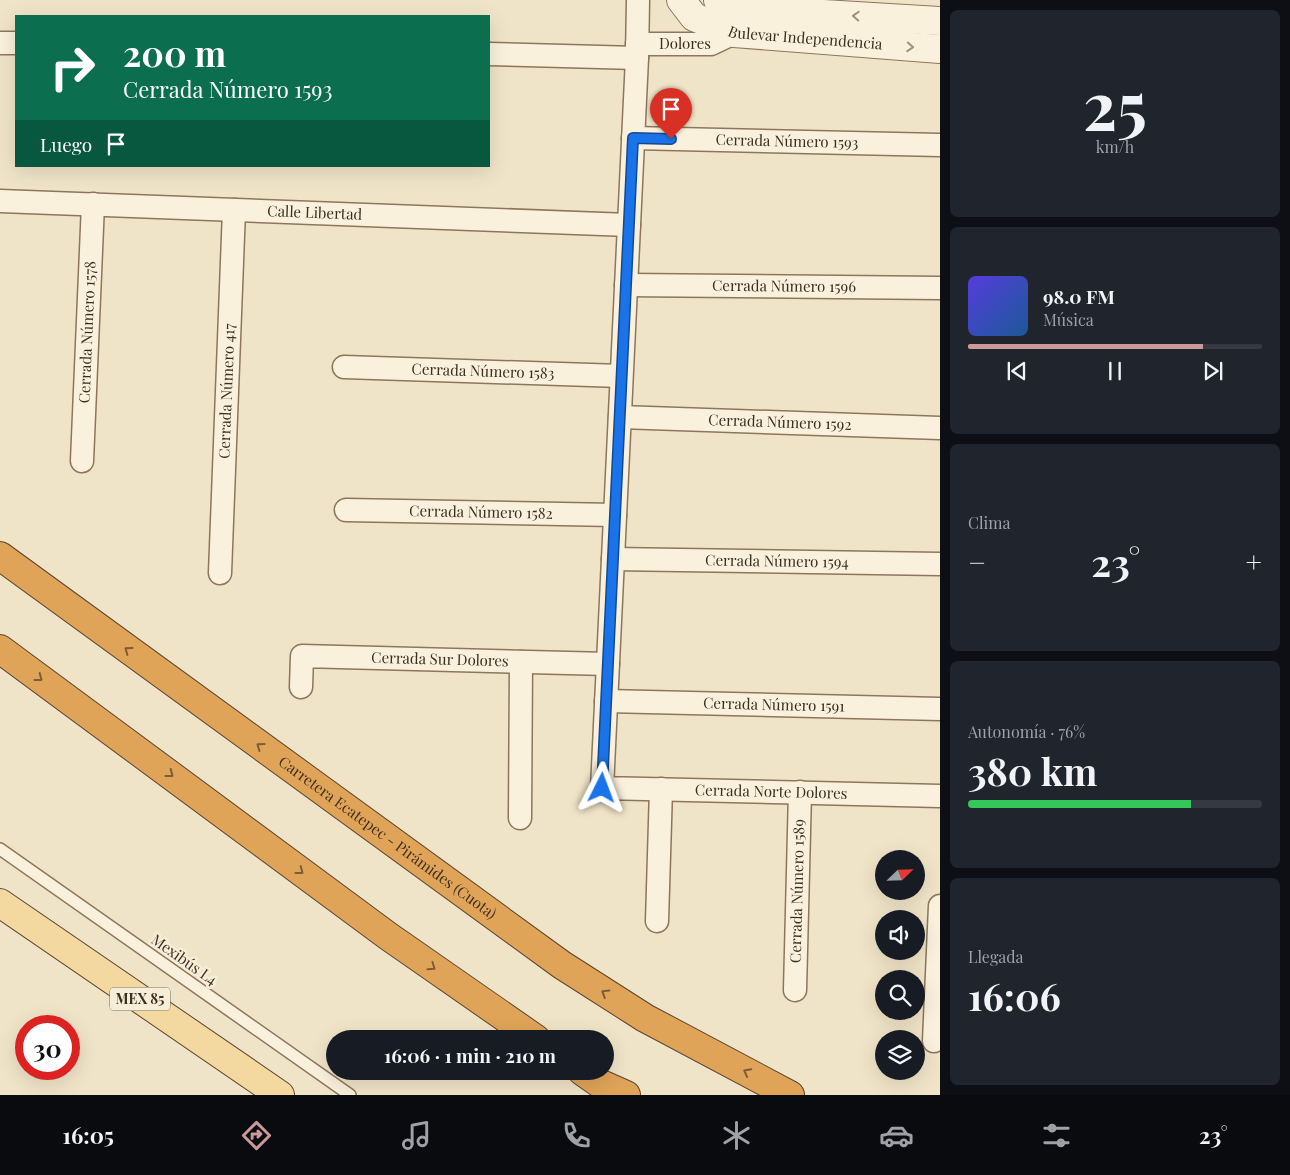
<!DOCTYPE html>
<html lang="es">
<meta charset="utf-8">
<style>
body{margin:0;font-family:"Playfair Display",serif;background:#20242c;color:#f1f3f6;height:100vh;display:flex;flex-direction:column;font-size:19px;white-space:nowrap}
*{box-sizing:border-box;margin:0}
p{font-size:16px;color:#9ea1a6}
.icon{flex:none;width:28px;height:28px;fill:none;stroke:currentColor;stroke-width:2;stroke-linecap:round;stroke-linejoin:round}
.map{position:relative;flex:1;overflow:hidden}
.details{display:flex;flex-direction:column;gap:10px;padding:10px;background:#0d0f14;width:350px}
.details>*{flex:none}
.guide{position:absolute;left:15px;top:15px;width:475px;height:152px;border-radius:0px;box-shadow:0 5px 20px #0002;background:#0b6e4f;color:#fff;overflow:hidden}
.needle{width:32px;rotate:67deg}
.tools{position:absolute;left:875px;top:850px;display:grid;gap:10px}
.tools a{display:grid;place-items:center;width:50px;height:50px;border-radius:50%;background:#171b24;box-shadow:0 5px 20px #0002;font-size:25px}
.speed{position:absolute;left:15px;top:1015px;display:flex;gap:10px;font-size:25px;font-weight:700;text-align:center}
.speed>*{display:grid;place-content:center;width:65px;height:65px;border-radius:50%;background:#171b24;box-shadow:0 5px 20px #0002;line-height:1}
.speed .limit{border:8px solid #d22;background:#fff;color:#111}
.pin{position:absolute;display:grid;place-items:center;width:42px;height:42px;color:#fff;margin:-51px -21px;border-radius:50% 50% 50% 0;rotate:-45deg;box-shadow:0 0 5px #0007}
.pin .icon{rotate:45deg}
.me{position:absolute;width:55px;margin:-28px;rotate:3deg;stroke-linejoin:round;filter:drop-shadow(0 0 4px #0008)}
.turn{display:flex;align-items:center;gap:18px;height:105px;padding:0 25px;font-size:22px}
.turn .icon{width:65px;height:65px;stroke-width:2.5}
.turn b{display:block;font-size:35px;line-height:42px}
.then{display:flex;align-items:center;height:48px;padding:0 25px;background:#0003;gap:10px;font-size:19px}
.big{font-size:38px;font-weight:700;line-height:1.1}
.details .widget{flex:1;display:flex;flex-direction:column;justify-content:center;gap:8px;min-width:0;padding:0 18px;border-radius:8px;background:#20242c}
.details .dial{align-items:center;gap:0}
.dial b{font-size:65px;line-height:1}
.song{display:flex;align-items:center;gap:15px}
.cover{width:60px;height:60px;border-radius:8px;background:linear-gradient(135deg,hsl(250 70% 55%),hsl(210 70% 35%))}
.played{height:5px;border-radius:2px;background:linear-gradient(90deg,#cc999b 80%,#363941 80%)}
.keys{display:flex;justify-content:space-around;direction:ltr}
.heat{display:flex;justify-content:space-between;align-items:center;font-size:28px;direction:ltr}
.charge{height:8px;border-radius:4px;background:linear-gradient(90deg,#34c759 76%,#363941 0)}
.trip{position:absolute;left:326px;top:1030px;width:288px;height:50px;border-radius:25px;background:#171b24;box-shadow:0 5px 20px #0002;font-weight:700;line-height:50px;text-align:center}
.tab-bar{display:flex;height:80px;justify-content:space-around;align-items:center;background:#090b0e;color:#9ea1a6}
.tab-bar .icon{width:35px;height:35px}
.tab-bar .active{color:#cc999b}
.tab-bar b{font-size:22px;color:#f1f3f6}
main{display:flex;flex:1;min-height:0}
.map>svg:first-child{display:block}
</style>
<main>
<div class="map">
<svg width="940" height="1095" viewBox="0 0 940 1095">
<rect width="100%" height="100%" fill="#f0e4c8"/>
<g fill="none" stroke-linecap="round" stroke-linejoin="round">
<defs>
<path id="service" d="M0 849 350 1095"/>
<g id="minor">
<path id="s1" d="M638 0 637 58 602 788 940 796"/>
<path d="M0 43H16"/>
<path id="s2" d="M637 44H711L734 33 737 22"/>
<path d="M489 54 637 58"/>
<path id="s3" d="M633 138 940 145"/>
<path id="s4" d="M0 201 629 225"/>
<path id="s5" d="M626 285 940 288"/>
<path id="s6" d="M344 367 621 376"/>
<path id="s7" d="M620 417 940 428"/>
<path id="s8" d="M82 461 93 204"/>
<path id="s9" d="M346 510 615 515"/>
<path id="s10" d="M613 559 940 564"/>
<path id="s11" d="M220 573 234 210"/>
<path id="s12" d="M301 687 302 656 608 664"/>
<path id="s13" d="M606 701 940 709"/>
<path d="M520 818 521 662"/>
<path d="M657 921 661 789"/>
<path id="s14" d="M795 990 800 792"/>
<path d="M934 1041 940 906"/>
</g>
<g id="tertiary">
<path id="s15" d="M681 0 694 17 734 33 940 49"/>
<path d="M718 0 740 9 940 21"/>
</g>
<path id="primary" d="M0 903 280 1095"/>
<g id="motorway">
<path id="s16" d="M0 556 562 965 645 1018 790 1095"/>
<path d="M0 649 388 936 536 1039"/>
<path d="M582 1071 599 1083 626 1095"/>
</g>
</defs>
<!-- service casing -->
<use href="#service" stroke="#8d765c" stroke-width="14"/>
<!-- minor casing -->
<use href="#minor" stroke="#8d765c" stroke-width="25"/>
<!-- tertiary casing -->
<use href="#tertiary" stroke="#8d765c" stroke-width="30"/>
<!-- primary casing -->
<use href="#primary" stroke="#5b4430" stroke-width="30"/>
<!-- motorway casing -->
<use href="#motorway" stroke="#5b4430" stroke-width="30"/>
<!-- service -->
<use href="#service" stroke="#faf1dc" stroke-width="11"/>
<!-- minor -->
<use href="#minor" stroke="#faf1dc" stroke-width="22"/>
<!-- tertiary -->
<use href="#tertiary" stroke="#faf1dc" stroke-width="28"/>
<!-- primary -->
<use href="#primary" stroke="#f3d9a0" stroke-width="28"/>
<!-- motorway -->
<use href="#motorway" stroke="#e0a458" stroke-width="28"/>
</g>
<!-- one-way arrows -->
<defs><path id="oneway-chevron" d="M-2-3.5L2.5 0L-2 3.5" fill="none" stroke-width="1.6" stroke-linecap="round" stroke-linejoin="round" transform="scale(1.25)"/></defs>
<g stroke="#9c907e">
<use href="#oneway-chevron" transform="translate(856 16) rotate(-177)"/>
<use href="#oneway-chevron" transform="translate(910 47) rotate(4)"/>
</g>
<g stroke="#7e5d36">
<use href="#oneway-chevron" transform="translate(128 650) rotate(-144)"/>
<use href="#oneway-chevron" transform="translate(39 678) rotate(37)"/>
<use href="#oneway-chevron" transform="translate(260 746) rotate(-144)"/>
<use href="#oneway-chevron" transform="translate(170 774) rotate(37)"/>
<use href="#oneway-chevron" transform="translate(300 871) rotate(37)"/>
<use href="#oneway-chevron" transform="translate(432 967) rotate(35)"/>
<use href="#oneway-chevron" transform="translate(605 993) rotate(-148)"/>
<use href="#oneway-chevron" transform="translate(747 1072) rotate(-152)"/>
</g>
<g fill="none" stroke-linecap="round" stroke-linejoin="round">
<defs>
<path id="route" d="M602 788 633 138 671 139"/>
</defs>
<!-- route casing -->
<use href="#route" stroke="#114b97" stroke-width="12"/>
<!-- route -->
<use href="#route" stroke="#1a73e8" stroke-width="9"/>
</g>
<g text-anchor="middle" stroke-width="5" stroke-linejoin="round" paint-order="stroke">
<!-- shield labels -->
<rect fill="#f7eed8" stroke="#756857" stroke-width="1" x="110" y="987.5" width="60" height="23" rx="4"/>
<g font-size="14" font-weight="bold" fill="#3d2e20">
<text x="140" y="1004">MEX 85</text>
</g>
<!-- street labels -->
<g font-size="15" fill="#3d2e20" stroke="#f7eed8">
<text dy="5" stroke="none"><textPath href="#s15" startOffset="136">Bulevar Independencia</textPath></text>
<text dy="5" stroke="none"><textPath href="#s2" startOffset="48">Dolores</textPath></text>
<text dy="5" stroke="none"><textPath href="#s3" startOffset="154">Cerrada Número 1593</textPath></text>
<text dy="5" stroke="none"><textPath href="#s4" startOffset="315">Calle Libertad</textPath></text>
<text dy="5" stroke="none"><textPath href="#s5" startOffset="158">Cerrada Número 1596</textPath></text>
<text dy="5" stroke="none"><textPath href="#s8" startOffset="129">Cerrada Número 1578</textPath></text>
<text dy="5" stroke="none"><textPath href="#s6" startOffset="139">Cerrada Número 1583</textPath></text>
<text dy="5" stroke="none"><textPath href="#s11" startOffset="182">Cerrada Número 417</textPath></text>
<text dy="5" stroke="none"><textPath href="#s7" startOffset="160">Cerrada Número 1592</textPath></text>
<text dy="5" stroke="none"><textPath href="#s9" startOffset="135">Cerrada Número 1582</textPath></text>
<text dy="5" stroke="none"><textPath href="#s10" startOffset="164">Cerrada Número 1594</textPath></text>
<text dy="5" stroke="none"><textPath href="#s12" startOffset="169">Cerrada Sur Dolores</textPath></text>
<text dy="5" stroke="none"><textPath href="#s13" startOffset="168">Cerrada Número 1591</textPath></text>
<text dy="5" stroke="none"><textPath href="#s1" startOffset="958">Cerrada Norte Dolores</textPath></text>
<text dy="5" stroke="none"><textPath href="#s16" startOffset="479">Carretera Ecatepec - Pirámides (Cuota)</textPath></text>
<text dy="5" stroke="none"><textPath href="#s14" startOffset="99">Cerrada Número 1589</textPath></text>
<text transform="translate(184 960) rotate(35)" y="5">Mexibús L4</text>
</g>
</g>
</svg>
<div class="tools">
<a><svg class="needle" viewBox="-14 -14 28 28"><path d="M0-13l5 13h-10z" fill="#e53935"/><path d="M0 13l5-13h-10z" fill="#9ea1a6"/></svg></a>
<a><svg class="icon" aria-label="sound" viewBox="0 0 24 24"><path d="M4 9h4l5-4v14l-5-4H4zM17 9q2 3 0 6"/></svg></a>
<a><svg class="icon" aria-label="search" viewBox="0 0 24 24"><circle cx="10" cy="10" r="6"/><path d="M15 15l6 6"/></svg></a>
<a><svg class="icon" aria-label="layers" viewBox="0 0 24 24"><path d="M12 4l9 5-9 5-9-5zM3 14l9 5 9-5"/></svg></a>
</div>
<div class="speed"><div class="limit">30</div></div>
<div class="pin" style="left:671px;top:139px;background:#d93025"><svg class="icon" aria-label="arrive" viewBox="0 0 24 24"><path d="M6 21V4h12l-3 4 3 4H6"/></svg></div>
<svg class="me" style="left:602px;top:788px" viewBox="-20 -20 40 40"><path d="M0-17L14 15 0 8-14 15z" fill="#1a73e8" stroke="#fff" stroke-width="4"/></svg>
<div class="trip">16:06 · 1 min · 210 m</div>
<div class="guide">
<div class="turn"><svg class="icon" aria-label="right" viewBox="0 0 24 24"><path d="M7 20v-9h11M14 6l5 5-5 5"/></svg><div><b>200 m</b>Cerrada Número 1593</div></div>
<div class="then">Luego<svg class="icon" aria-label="arrive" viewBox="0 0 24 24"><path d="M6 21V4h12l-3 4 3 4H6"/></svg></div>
</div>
</div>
<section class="details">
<div class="widget dial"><b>25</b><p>km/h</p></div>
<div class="widget">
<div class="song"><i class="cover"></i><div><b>98.0 FM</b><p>Música</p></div></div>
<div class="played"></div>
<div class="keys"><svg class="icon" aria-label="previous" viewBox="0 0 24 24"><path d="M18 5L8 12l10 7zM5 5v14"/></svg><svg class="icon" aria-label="pause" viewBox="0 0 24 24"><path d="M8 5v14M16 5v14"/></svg><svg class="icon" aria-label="next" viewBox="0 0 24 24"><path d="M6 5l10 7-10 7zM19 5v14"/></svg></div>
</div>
<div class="widget"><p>Clima</p>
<div class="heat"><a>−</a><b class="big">23°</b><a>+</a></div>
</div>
<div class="widget"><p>Autonomía · 76%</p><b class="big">380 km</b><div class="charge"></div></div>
<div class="widget"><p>Llegada</p><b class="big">16:06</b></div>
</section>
</main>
<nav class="tab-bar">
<b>16:05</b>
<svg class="icon active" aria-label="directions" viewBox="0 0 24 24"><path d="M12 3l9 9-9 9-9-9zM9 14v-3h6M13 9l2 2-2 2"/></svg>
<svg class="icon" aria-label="music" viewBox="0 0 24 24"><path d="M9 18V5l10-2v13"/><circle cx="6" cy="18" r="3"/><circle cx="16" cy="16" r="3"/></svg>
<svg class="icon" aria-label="phone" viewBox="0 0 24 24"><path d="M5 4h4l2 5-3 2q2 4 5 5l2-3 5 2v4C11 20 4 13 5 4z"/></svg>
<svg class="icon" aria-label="climate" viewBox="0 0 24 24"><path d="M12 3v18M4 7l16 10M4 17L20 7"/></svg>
<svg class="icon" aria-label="car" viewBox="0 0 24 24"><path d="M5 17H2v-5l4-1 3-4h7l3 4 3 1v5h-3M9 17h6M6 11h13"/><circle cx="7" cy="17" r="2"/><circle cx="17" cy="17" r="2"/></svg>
<svg class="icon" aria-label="filters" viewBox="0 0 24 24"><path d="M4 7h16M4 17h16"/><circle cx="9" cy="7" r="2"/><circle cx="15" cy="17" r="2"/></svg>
<b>23°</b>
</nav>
